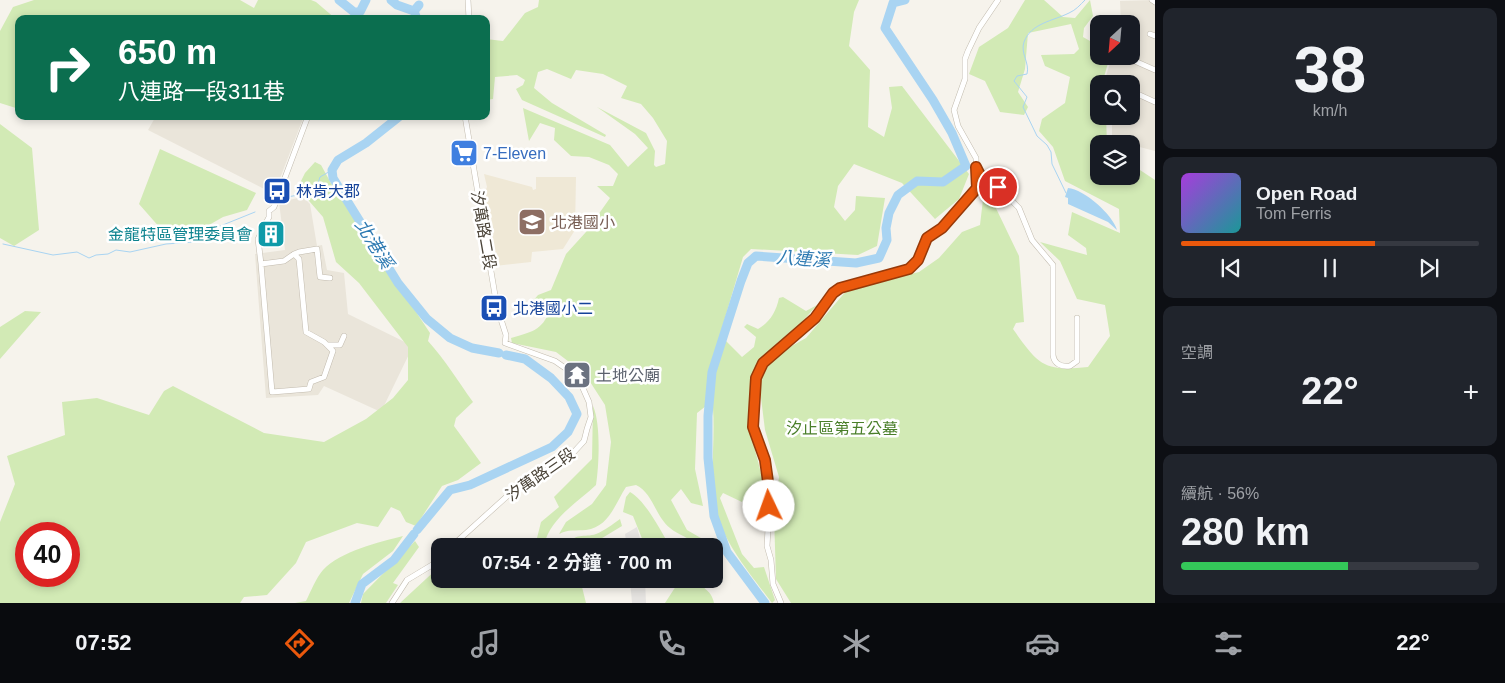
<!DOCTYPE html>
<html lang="zh-TW">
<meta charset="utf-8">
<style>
body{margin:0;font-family:Arial,"Noto Sans TC",sans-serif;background:#20242c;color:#f1f3f6;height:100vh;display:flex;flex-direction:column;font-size:19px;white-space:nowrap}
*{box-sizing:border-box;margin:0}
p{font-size:16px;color:#9ea1a6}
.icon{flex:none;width:28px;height:28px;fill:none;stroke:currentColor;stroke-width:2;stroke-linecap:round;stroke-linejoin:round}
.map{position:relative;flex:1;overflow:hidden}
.side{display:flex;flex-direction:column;gap:8px;padding:8px;background:#0d0f14;width:350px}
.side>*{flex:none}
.top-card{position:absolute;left:15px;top:15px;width:475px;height:105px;border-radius:10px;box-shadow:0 2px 8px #0003;background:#0b6e4f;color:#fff;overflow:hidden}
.needle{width:32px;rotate:206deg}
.tools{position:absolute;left:1090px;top:15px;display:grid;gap:10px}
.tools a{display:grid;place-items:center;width:50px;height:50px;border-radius:10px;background:#171b24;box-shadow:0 2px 8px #0003;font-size:25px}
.speed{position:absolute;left:15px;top:522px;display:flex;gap:10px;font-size:25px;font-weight:700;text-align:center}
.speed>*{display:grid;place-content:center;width:65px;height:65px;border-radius:50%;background:#171b24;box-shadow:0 2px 8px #0003;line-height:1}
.speed .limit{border:8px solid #d22;background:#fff;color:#111}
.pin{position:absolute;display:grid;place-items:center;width:42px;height:42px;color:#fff;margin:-21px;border:2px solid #fff;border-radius:50%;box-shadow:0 1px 5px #0007}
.me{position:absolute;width:55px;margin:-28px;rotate:357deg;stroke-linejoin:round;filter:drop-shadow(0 0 4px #0008)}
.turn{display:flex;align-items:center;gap:18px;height:105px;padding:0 20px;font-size:22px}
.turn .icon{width:65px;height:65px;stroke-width:2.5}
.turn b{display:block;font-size:35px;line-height:42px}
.big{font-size:38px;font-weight:700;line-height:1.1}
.side .tile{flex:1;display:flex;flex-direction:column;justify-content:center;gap:8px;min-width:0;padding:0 18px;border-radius:10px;background:#20242c}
.side .dial{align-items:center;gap:0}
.dial b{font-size:65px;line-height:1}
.song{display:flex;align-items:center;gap:15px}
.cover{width:60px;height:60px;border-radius:8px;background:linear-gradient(135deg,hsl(280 70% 55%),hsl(180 70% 35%))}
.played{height:5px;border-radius:2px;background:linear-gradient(90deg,#ea580c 65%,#363941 65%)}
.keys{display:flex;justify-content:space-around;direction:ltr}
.heat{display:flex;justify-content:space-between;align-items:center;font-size:28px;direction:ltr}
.charge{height:8px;border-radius:4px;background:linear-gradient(90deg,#34c759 56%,#363941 0)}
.trip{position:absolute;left:431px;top:538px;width:292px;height:50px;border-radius:10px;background:#171b24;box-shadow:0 2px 8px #0003;font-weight:700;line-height:50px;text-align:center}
.menu{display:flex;height:80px;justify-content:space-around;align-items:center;background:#090b0e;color:#9ea1a6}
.menu .icon{width:35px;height:35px}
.menu .selected{color:#ea580c}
.menu b{font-size:22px;color:#f1f3f6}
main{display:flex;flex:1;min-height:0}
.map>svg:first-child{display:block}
</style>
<main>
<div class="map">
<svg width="1155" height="603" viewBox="0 0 1155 603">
<rect width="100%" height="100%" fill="#f6f3ec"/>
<!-- residential -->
<path fill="#eae5da" d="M1155 0V151L1112 140V116H1131V84L1104 83 1112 56H1131V24H1121L1120 1Z
M156 116H304L274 194 148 130Z
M303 197 310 204 317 246 322 245 327 270 344 273 348 314 413 346 381 412 324 386 318 395 266 398 255 254 285 250 279 202Z"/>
<!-- education -->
<path fill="#efe8d6" d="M484 174 532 187 533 190 536 189V177H576L575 230 563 249 532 252 531 262 495 266 484 194 487 187Z"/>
<!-- green -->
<path fill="#d2eab5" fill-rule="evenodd" d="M34 0H240L254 8 258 0H311L316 2 336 19H19V109L0 103V31L13 7Z
M539 0H859L854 12 849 46 870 70 868 127 884 137 892 108 889 87 902 86 969 174 959 199 935 219 902 183 854 164 838 186 834 207 845 221 855 210 856 196 885 198 877 246 858 255 751 249 743 257 720 335 742 357 754 347 756 337 744 327 747 324 758 329C770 322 776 312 779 298L783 297 806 311 817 305 802 322 775 345 751 376 750 430 764 485 762 489 753 487 742 502 723 493 720 498 742 554 754 568 764 567 775 600 772 603C749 572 717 536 713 496 711 467 715 437 713 408L706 406 697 413 695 469 703 506 691 503 681 489 671 500 687 530 706 541 710 546H696C690 537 678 535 670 528 655 516 653 493 636 485L626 487C615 504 609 527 586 530 576 531 568 529 559 534L566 522 592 504 606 485 611 442 605 405 585 374 556 352 512 343 511 338C531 332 542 331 550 310L545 304 532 302 538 295 551 290 566 254 586 232 610 198 597 186H613L618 174 609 165 589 157 571 156 554 140 555 128 540 123 529 141 523 108 610 145 628 167 648 148 635 134 597 107 646 133 655 151 654 165 656 167 665 164 667 141 653 118 641 104 621 98 627 86 603 74 576 70 571 79 547 69 538 72 534 88 552 103 606 135 605 137 522 100 516 89 523 85 525 80 517 75 495 77 493 99 486 100V39L503 41 525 13 538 7Z
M1025 0H1044L1063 17 1075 18 1090 0 1093 16 1084 28 1083 37 1090 41 1099 39V56H1110L1102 84H1099V116H1106L1107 144H1099V176H1131V164L1155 180V603H791L776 579 774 516 779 477 765 430 759 382 768 366 781 352 806 338 847 290 919 272 939 258 962 232 980 225 984 191 993 202 1019 256 1024 322 1016 323 1013 329C1038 364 1043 372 1088 367L1110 336 1105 305 1077 299 1060 261 1040 242 1087 255 1086 248 1068 235 1072 212 1120 233 1119 209 1065 181 1053 147 1039 131 1042 119 1065 103 1070 77 1045 66 1041 55 1074 54 1079 49 1071 24 1028 33 1025 69 1018 92 1028 107 1024 115 1000 112 985 81 969 74 979 47 1008 28Z
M0 124 32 148 39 230 14 246 0 238Z
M160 149 256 193 247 210 223 217 209 225H204L192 236 168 237 139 204Z
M315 162 321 165 332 185 430 333 428 341C445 360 458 381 473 402L456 418 454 426 481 463 458 480 442 486 416 526 406 522 400 511 391 507 378 527 357 523 306 542 296 563 267 595 244 597 240 603H0V522L15 484 7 456 65 435 62 402 97 398 149 415 164 391 173 386 264 433 324 442 366 419 393 398 408 380V347L359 283 336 262 323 217 303 194 300 183 305 173ZM26 534H69V576H26Z
M25 311 41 312 0 359V327Z
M593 406C601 423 599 466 596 485 577 503 549 519 544 546H535L541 522 559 507 554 497 592 459Z
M630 492C646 501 660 530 670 546H645L633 516 623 512 626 497Z
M620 519 622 526 589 546H569C573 532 585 538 596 534 604 531 613 524 620 519Z
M403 536 393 551 363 574 349 603H295L306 601C311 591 316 578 323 570 341 551 379 542 403 536Z
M415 541 419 547 393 583 398 585 386 603H361L363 594Z
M440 566V579H580L586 603H400Z
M673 579H698C700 589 711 588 714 603H665L676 586Z"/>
<!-- parking -->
<path fill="#e5e3e0" d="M637 527 642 546H627L625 534Z
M630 579H645L646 603H632Z"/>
<!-- water -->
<path fill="#a9d4f2" d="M1068 188C1084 189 1113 215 1117 230L1108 222 1068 204V198L1065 197Z"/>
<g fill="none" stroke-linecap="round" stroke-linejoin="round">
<!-- stream -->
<path stroke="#a9d4f2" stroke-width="1" d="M1066 193 1052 164 1051 152 1047 145 1037 136 1023 107 1027 97 1014 81 1017 76 1027 74C1030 63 1020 53 1024 42 1031 23 1053 21 1069 13 1076 10 1080 5 1085 0
M282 198 309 193 317 186 320 177 332 170
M3 244 53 255 77 252 89 258 96 255 108 254 116 250 130 252 166 244 193 242 203 233 255 212"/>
<!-- river -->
<path stroke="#a9d4f2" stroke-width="9" d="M339 0 354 12H360L366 0
M391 0 397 5 414 11
M417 19 414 11 419 5
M400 116 366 143 338 160 332 170 333 178 398 283 427 319 450 338 472 348 499 353
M417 530 450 490 470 485 552 447 568 432 577 414 569 397 551 378 525 359 506 355
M355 603 362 584 394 560 414 534
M765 603 727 552 714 516 708 458V416L712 372 741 281 748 263 756 256 856 263 879 258 887 240 886 228 889 213 898 195 917 181 943 182 966 166 952 133 933 100 885 28 893 3 905 0"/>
<defs>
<path id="minor" d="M468 0 469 19
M1152 0 1155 2
M1150 34 1155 36
M1128 58 1155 70
M1131 91 1155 102
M977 170 983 181 998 187 1019 208 1032 240 1053 265V355C1054 364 1061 367 1070 366L1077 361V318
M294 254 299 252 317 249 320 277 330 278
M261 264 272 392 309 389 311 382 324 377 333 351 324 342 306 332 299 259 294 254 284 261 261 264 258 239 269 217V211L274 207 308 116
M328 345H340L344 336
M452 546 515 489 573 453 584 441 587 429 591 417 589 402 578 377 555 361 505 343 506 335 497 307 465 116
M392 603 407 580 432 565 440 557
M781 603 773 584 771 560 767 546 770 496 765 460 753 427 754 388 756 378 763 363 815 317 833 293 840 288 909 269 918 259 927 237 942 228 977 188 976 158 958 126 954 110 965 79V59L968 51 979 28 998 0"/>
</defs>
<!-- minor casing -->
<use href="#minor" stroke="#c2bbae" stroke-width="6"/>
<!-- minor -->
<use href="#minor" stroke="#fff" stroke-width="5"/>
</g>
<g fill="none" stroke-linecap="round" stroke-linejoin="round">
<defs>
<path id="route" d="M769 506 770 496 765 460 753 427 756 378 763 363 815 318 833 293 840 288 909 269 918 260 927 238 942 228 977 188 976 167 983 181 998 187"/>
</defs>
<!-- route casing -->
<use href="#route" stroke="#983908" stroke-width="12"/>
<!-- route -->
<use href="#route" stroke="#ea580c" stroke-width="9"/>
</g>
<!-- icons -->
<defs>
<symbol id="supermarket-square" viewBox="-11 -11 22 22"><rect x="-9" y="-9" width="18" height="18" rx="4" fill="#3f7fe0" stroke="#fff"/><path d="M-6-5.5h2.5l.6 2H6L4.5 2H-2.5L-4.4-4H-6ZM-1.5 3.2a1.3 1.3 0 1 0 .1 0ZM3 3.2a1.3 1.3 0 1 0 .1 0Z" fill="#fff"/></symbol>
<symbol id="bus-square" viewBox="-11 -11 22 22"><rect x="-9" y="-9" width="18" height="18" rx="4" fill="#1a4fb4" stroke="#fff"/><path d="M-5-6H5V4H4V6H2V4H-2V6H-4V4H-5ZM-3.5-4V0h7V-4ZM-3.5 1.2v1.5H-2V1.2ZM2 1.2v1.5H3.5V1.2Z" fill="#fff"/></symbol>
<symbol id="school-square" viewBox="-11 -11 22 22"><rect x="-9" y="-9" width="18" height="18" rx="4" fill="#8d6e63" stroke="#fff"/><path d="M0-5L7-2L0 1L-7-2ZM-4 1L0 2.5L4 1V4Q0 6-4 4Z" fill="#fff"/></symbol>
<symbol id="building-square" viewBox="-11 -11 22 22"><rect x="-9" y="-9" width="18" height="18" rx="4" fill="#0f9aa8" stroke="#fff"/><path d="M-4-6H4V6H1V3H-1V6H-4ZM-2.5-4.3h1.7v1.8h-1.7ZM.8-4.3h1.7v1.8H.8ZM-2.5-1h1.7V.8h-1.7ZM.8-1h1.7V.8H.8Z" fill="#fff"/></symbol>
<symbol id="temple-square" viewBox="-11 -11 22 22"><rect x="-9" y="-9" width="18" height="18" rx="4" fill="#6b7280" stroke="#fff"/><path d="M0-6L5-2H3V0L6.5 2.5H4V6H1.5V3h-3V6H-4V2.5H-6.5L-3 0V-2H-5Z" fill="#fff"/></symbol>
</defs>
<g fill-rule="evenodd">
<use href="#supermarket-square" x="448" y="137" width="32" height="32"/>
<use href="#bus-square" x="261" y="175" width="32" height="32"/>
<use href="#school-square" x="516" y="206" width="32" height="32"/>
<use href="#building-square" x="255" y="218" width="32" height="32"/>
<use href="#bus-square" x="478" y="292" width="32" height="32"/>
<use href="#temple-square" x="561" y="359" width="32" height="32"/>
</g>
<g text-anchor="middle" stroke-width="5" stroke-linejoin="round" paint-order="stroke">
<!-- shop labels -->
<g font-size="16" fill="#366cbe" stroke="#fff" text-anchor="start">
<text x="483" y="159">7-Eleven</text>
</g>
<!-- transit labels -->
<g font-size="16" fill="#164399" stroke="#fff" text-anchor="start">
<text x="296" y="197">林肯大郡</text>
<text x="513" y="314">北港國小二</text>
</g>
<!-- education labels -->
<g font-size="16" fill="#785e54" stroke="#fff" text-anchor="start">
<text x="551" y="228">北港國小</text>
</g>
<!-- street labels -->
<g font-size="16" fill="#4b4439" stroke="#fff">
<text transform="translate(484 230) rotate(80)" y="6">汐萬路二段</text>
<text transform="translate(540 474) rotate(-35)" y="6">汐萬路三段</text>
</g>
<!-- culture labels -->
<g font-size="16" fill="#0d838f" stroke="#fff" text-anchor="end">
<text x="252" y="240">金龍特區管理委員會</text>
</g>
<!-- worship labels -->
<g font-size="16" fill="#5b616d" stroke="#fff" text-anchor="start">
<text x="596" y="381">土地公廟</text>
</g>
<!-- park labels -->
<g font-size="16" fill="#4a7f2a" stroke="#fff">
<text x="842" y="434">汐止區第五公墓</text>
</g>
<!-- water labels -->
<g font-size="18" font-style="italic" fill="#2e7ab2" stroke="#fff">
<text transform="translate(374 244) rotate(58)" y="6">北港溪</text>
<text transform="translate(803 259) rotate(4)" y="6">八連溪</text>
</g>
</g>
</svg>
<div class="tools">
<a><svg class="needle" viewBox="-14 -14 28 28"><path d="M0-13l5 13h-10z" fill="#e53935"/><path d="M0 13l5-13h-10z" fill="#9ea1a6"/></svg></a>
<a><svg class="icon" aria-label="search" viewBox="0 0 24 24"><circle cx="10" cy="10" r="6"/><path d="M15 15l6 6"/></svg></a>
<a><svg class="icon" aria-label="layers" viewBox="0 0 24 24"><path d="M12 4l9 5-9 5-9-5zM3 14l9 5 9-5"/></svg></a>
</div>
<div class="speed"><div class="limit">40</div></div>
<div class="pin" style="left:998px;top:187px;background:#d93025"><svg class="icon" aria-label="arrive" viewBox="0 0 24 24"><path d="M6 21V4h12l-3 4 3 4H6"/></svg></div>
<svg class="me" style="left:769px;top:506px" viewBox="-20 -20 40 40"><circle r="19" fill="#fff"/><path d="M0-13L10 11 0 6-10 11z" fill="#ea580c"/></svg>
<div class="trip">07:54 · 2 分鐘 · 700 m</div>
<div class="top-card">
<div class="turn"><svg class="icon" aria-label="right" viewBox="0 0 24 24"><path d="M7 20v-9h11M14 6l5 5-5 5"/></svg><div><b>650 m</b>八連路一段311巷</div></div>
</div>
</div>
<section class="side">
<div class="tile dial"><b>38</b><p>km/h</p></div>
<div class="tile">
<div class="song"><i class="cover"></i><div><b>Open Road</b><p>Tom Ferris</p></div></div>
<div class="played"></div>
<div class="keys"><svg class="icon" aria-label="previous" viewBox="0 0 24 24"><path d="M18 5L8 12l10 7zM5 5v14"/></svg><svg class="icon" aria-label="pause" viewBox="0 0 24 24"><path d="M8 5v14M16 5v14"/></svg><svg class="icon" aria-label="next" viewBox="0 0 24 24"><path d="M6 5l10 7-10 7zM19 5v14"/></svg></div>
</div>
<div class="tile"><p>空調</p>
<div class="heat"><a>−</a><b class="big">22°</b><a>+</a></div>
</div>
<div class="tile"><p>續航 · 56%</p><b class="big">280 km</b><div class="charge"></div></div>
</section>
</main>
<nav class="menu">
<b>07:52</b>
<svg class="icon selected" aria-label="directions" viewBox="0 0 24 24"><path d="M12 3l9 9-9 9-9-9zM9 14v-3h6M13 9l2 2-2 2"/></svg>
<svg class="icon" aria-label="music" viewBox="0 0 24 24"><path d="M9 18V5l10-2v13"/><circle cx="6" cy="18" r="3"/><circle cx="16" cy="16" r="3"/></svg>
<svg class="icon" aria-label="phone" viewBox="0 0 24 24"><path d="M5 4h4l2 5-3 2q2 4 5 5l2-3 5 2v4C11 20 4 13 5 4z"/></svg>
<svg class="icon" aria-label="climate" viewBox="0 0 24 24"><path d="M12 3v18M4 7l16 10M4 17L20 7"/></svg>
<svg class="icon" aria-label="car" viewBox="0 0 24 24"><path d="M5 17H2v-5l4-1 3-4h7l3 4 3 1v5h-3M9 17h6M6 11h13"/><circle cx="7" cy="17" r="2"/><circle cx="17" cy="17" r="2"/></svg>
<svg class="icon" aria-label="filters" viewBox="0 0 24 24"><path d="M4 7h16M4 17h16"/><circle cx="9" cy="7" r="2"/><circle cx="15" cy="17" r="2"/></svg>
<b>22°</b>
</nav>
